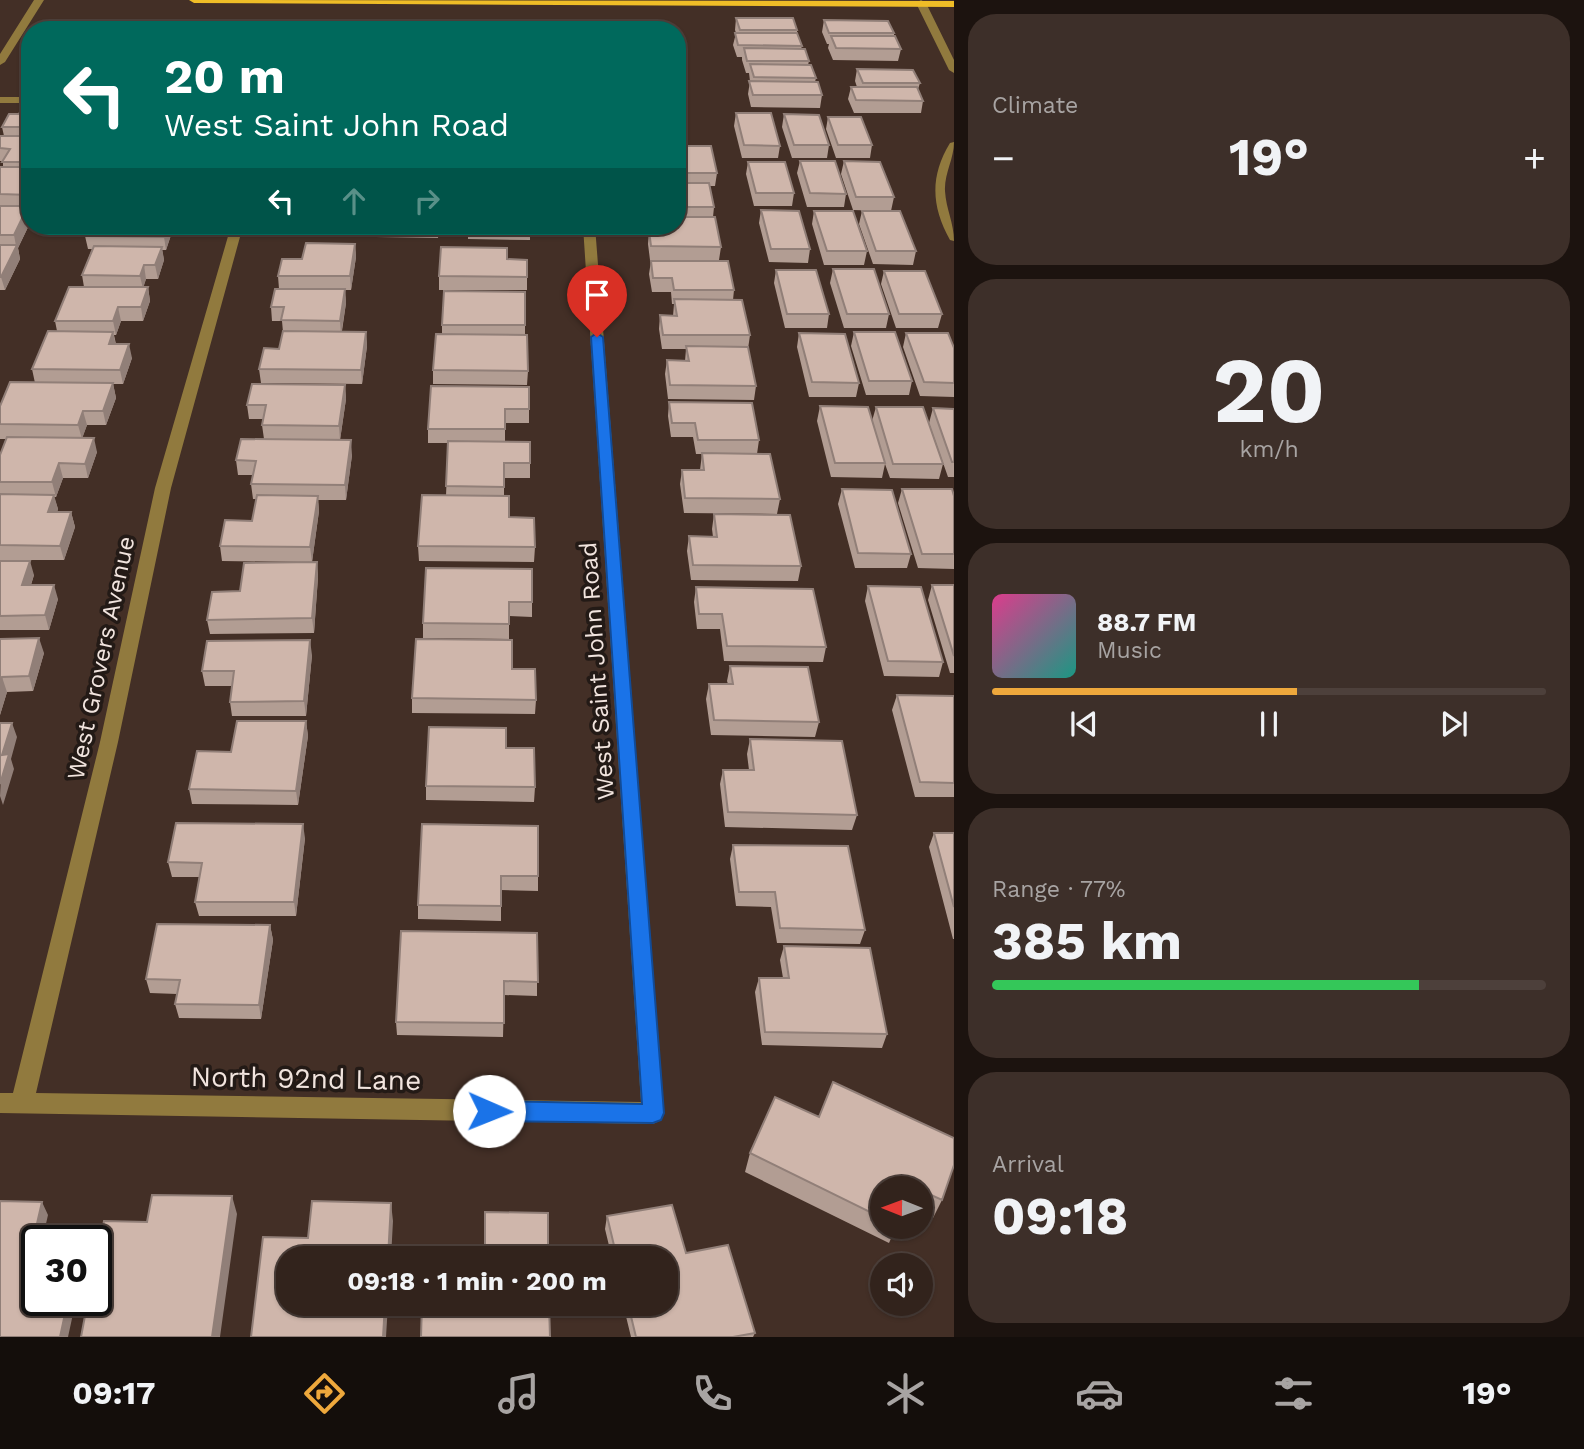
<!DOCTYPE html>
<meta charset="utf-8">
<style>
body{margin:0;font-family:"Work Sans",sans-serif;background:#3d2f29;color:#f1f3f6;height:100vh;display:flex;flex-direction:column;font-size:26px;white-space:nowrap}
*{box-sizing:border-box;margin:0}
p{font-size:23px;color:#a8a4a3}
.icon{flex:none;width:38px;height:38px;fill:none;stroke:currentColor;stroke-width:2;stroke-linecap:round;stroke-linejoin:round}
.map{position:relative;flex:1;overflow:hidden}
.panel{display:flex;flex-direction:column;gap:14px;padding:14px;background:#1c130f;width:630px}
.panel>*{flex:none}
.banner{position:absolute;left:21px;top:21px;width:665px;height:214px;border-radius:28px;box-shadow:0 2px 5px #0004,0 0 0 2px #4d403b;background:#00695c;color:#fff;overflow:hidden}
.needle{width:46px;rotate:271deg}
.buttons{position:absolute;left:870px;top:1176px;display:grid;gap:14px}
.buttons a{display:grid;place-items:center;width:63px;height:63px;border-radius:50%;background:#32231c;box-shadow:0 2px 5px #0004,0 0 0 2px #4d403b;font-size:35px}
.speed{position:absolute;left:21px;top:1225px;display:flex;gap:14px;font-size:35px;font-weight:700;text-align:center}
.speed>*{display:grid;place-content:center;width:91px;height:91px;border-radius:50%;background:#32231c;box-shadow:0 2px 5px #0004,0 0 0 2px #4d403b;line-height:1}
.speed .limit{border:4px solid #111;border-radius:10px;background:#fff;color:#111}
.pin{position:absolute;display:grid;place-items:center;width:60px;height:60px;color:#fff;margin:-72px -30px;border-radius:50% 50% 50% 0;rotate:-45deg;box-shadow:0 0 7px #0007}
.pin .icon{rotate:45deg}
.me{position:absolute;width:77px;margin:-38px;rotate:91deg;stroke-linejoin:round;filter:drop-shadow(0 0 5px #0008)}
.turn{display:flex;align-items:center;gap:24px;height:147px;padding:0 28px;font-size:32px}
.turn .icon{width:91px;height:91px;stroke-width:2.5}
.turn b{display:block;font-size:49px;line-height:60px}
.lanes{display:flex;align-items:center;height:66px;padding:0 28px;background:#0003;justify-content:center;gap:35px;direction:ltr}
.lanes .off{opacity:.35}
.big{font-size:52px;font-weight:700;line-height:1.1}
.panel .widget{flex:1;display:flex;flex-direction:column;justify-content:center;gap:10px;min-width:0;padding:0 24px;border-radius:28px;background:#3d2f29}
.panel .dial{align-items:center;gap:0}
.dial b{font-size:91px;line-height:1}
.song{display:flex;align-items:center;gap:21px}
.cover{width:84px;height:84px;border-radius:10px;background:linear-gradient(135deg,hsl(330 70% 55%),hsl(170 70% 35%))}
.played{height:7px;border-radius:4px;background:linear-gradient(90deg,#eea83c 55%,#4d403b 55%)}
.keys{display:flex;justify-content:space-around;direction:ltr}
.heat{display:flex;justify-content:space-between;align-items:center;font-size:38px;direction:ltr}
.charge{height:10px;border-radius:5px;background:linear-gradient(90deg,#34c759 77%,#4d403b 0)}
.trip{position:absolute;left:276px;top:1246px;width:402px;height:70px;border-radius:28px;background:#32231c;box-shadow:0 2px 5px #0004,0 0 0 2px #4d403b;font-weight:700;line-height:70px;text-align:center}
.tab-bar{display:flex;height:112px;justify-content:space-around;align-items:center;background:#140e0b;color:#a8a4a3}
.tab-bar .icon{width:49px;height:49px}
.tab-bar .on{color:#eea83c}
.tab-bar b{font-size:32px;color:#f1f3f6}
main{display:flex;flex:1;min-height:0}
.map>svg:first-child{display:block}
</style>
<main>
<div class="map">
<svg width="954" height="1337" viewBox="0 0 954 1337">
<rect width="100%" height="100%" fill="#432f26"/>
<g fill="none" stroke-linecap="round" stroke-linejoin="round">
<!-- minor -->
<path fill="#917a3e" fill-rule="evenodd" d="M34 0H44L5 62 0 65V54Z
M921 0 926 3 954 60V73L949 70 916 3Z
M0 97H30V103H0Z
M954 142C954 159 944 174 945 191 946 209 954 223 954 241L950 240C931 206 930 176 950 143Z
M231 226H243L171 488 118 742 36 1093 641 1102 583 226H595L664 1113 661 1120 653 1124 0 1113V1093H13L100 742 155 488Z"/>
<!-- major -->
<path fill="#efbd27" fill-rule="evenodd" d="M189 0 954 1V7L194 3Z"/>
</g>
<!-- wall -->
<path fill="#b29d93" d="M736 18 797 30V33L802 46 801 49 809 61 808 65 816 78 815 82 822 95 820 108 751 107 748 94 750 81 749 73H746L742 60V57H737L733 45 736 33 735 30Z
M824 20 894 33V36L901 49 898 61 833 60 828 48 829 44H827L822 32Z
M857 69 920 83 918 89 923 101 921 113H854L848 99 851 87H857L855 81Z
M30 103V208H29L30 223 18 248 20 259 5 290H0V167H3V161H0V136H4L2 127 19 114Z
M736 113 780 146 778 158H742L734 126Z
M784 114 829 145 827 158H792L782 127Z
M828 117 872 145 870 158H836L826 129Z
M677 146 717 173 715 186H710L714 207 713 217 721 247 719 260H650L648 244 649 231H667V226H677Z
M800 161 846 194 844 207H807L797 173Z
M844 161 894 197 891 211 853 210 841 174Z
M748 162 794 193 792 206H754L746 174Z
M761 210 810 249 808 263 769 262 759 223Z
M814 211 867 251 864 265H824L812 224Z
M862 211 916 251 913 265 873 264 859 224Z
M287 226H346L344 234 287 233Z
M376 226H439L438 238 376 237Z
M468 226H530V240L468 239Z
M172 232 166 250H162L164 260 158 279H146L143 287H148L150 301 143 321H121L116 335H114L116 344 132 358 123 384H113L116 398 106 425H87L82 438 97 452 88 478H63L56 497H54L58 509 57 512H71L75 527 64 560H0V455L7 439H0V406L35 383 32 369 57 331 55 321 84 287 82 275 92 249H88L85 236Z
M355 244 356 257 351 290H345L346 303 342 331 366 332 367 346 362 384 261 383 259 369 279 349 283 332 282 321H272L271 307 279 289 278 276 302 259Z
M507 259 527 260V290H439V276Z
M651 261 734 290 733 300 750 335 748 349 756 386 754 400 668 399 665 374 667 360 685 361 686 349H662L659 329 660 315 673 316 674 304H672L671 292H652L649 274Z
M833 269 889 314 886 328H844L830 283Z
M776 270 829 314 827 328H785L774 283Z
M884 271 942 314 938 328H896L881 284Z
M525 292V335L528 371 527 385 433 384V370L442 334V325Z
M854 332 912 381 909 395H866L851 346Z
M799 333 859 383 856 397H809L797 347Z
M906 333 954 348V397L920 396 903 347Z
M345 385 346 399 340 440 352 455 346 500H318L319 511 312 562 222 561 220 546 252 521 256 499H253L251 484 253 475H238L236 460 264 439 262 425 263 419H249L247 405Z
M431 386 529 409V423H505V442L530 463V478H504V496L509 517 535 547 534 562 419 561 418 546 446 496 448 443H428V429Z
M669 402 759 440 757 454 780 499 777 514 684 513 680 484 682 470H700L702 454H696L693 437H671L668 416Z
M820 406 872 421 876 407 943 464 939 479 890 478 885 464 882 478 831 477 817 421Z
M933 408 954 409V477H948L929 423Z
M842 489 911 554 907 568H855L838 504Z
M902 489 954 496V569L918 568 898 503Z
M714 514 801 566 798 581 691 580 687 551 689 536 713 537 712 529Z
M0 561 34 575 31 585 58 599 49 630H0Z
M317 562 318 577 314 633 210 634 207 620 240 591Z
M426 568 532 602V617L509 616V639L423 638V623Z
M932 585H954V673H950L928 600Z
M868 586 943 662 939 677 884 676 865 601Z
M696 587 826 647 823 662 724 661 720 629H697L694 602Z
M0 639 44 653 33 691 7 692 0 715Z
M312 655 306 716H232L230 702 232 686H205L202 671Z
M730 666 819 722 815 737 711 735 706 699 709 684H728L727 681Z
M512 669 536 700 535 714 412 713V698Z
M897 695 954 696V797H915L892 710Z
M306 721 308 736 298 805 192 804 189 789 231 752Z
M750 739 857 815 852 830 725 827 720 784 723 770H749L747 754Z
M506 748 535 787 534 802 426 800V786Z
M538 826V891L501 890V921L418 919V905Z
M934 833H954V939H953L929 847Z
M305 838 296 916H199L195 902 199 877H172L168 862Z
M733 845 865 930 860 944 777 943 771 907 736 906 730 859Z
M270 925 273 940 261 1019 179 1018 175 1004 177 994 150 993 146 979Z
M537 933V996L504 995 503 1037 397 1035 396 1022Z
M784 946 887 1034 882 1048 762 1045 755 992 759 978H783L780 960Z
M775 1097 942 1200 933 1218 920 1212V1188H882V1227H896L889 1243 745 1172 750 1153Z
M607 1216 686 1253 755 1333 753 1337H631L623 1304H667V1258H612L605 1229Z"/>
<!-- shaded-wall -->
<path fill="#917f78" d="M28 206 30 212V223L18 248 20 259 5 290 1 277 16 246 14 235Z
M167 226H171L172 232 166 250 164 237Z
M355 244 356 257 351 290 350 276Z
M162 247 164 260 158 279 155 265Z
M144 265 146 279 143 289 140 276Z
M148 287 150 301 143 321 141 307Z
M345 289 346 303 341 335 340 321Z
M118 307 121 321 116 335 113 321Z
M113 332 116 346 109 344Z
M366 332 367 346 362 384 361 370Z
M129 344 132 358 123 384 120 370Z
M113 383 116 398 106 425 103 411Z
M345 385 346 399 340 440 339 426Z
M83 411 87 425 82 439 78 425Z
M94 438 97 452 88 478 85 464Z
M351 440 352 455 346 500 345 485Z
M59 463 63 478 56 497 52 482Z
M54 495 58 509 52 527 48 512Z
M318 496 319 511 312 562 310 547Z
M71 512 75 527 64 560 60 546Z
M30 561 34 575 26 599 22 585Z
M317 562 318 577 314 633 312 618Z
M54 585 58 599 49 630 45 615Z
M39 638 44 653 33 691 29 676Z
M310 640 312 655 306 716 304 701Z
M2 677 7 692 0 715V683Z
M306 721 308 736 298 805 296 791Z
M12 723 17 737 11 759 14 769 3 805 0 796 2 755Z
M303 824 305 838 296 916 294 902Z
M270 925 273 940 261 1019 259 1005Z
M232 1196 237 1214 220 1337H212Z
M42 1202 48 1215 42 1241H37V1254L32 1245Z
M391 1203 393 1221 391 1258H388Z
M68 1300H76L68 1337H60Z
M385 1304H388L386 1337H383Z"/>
<!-- building -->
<path fill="#cfb6ab" stroke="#917f78" stroke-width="2" d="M736 18H793L797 30H740Z
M824 20 888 21 894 33H829Z
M735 33H797L802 46 738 45Z
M831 36H895L901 49 836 48Z
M744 48 805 49 809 61H747Z
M750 64 811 65 816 78 754 77Z
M857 69 913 70 920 83H863Z
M749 81 818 82 822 95H753Z
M851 87H917L923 101 856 100Z
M25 103H30V127H2L9 114H19Z
M736 113H771L780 146 744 145Z
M784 114 819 115 829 145H794Z
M828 117H861L872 145H838Z
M0 136H30V162H2L10 149 0 148Z
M677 146H711L717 173H677Z
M800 161H835L846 194 810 193Z
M844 161 880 162 894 197H856Z
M748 162H785L794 193H756Z
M0 167H30V195L0 194Z
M677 183H709L714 207H677Z
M0 206H28L14 235H0Z
M761 210 799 211 810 249H771Z
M814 211H853L867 251H827Z
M862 211H900L916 251H876Z
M677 217H715L721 247 651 246 649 231H670L669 226H677Z
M89 226H167L164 237 85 236Z
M306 243 355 244 350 276H278L282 259H302Z
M0 245H17L1 277H0Z
M94 246 162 247 155 265H144L140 276 82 275Z
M441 247 507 248V259L527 260V277L439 276Z
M651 261H728L734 290H674L672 278H653Z
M833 269H874L889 314H847Z
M776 270H816L829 314H787Z
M884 271H925L942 314H899Z
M69 287H148L141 307H118L113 321H55Z
M275 289H345L340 321 281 320 284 307H271Z
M444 291 525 292V325H442Z
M674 299 742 300 750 335H663L660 315 677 316Z
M48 331 113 332 109 344H129L120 370 32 369Z
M283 331 366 332 361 370 259 369 264 348 279 349Z
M854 332H895L912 381H869Z
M799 333 845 334 859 383 812 382Z
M906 333H948L954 348V383L924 382Z
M436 334 527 335 528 371 433 370Z
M686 346 748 347 756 386 670 385 667 360 689 361Z
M10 382 113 383 103 411H83L78 425 0 424V406Z
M252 384 345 385 339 426 262 425 266 405H247Z
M431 386 529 387V409H505V429H428Z
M669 402 752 403 759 440H698L695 423H672Z
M820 406 868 407 885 463H835Z
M876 407H923L943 464H893Z
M933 408 954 409V462H952Z
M7 437 94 438 85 464 59 463 52 482H0V455Z
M241 439 351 440 345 485 251 484 256 461 236 460Z
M448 441 530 442V463H504V487L446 486Z
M702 453 770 454 780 499 685 498 682 470H704Z
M842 489 892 490 911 554 858 553Z
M902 489H952L954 496V554H922Z
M0 494 54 495 48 512H71L60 546 0 545Z
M257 495 318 496 310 547 220 546 225 520 252 521Z
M422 495 509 496V517L534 518 535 547 418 546Z
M714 514 790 515 801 566 693 565 689 536 717 537Z
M0 561H30L22 585H54L45 615 0 616Z
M317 562 312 618 207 620 212 592 240 591 244 563Z
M426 568 532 569V602H509V624L423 623Z
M932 585H954V656Z
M868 586 921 587 943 662 888 661Z
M696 587 813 589 826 647 727 646 722 614H699Z
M39 638 29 676 2 677 0 683V639Z
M416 639 512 640V669H535L536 700 412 698Z
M310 640 304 701 230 702 234 671H202L207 641Z
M730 666 808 667 819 722 714 720 709 684H733Z
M897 695 954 696V783L920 782Z
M237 721H306L296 791 189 789 197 751 231 752Z
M0 723H12L2 755 9 754 0 784Z
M429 727 506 728V748H534L535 787 426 786Z
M750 739 842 741 857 815 728 812 723 770H754Z
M176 823 303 824 294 902H195L202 863 168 862Z
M422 824 538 826V876H501V906L418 905Z
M934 833H954V907Z
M733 845 848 846 865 930 780 928 775 892H739Z
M157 924 270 925 259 1005 175 1004 180 980 146 979Z
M401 931 537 933 538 982 504 981V1023L396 1022Z
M784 946 870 948 887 1034 765 1032 759 978H789Z
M833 1082 954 1138V1165L942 1200 920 1190V1188H917L911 1185 910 1188H882V1218L750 1153 775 1097 819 1117Z
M152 1195 232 1196 212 1337H81L88 1300H96V1261L104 1221 147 1222Z
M0 1201 42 1202 32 1245H37V1300H68L60 1337H0Z
M312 1201 391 1203 388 1258H289V1304H385L383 1337H251L263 1237 308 1238Z
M672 1205 686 1253 728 1245 755 1333 733 1337H636L628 1304H667V1258H617L607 1216Z
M485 1212 548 1213V1258H424V1254L485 1255Z
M422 1304H549L550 1337H421Z"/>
<!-- route -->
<path fill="#1a73e8" stroke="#114b97" stroke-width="2" d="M597 333 603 337 664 1113 661 1120 653 1123 489 1121 481 1118 478 1111 481 1104 489 1101 642 1104 591 337Z"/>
<g text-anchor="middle" stroke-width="7" stroke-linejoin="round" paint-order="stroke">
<!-- street labels -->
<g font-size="24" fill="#f1e4de" stroke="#231a16">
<text transform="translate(101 658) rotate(-78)" y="8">West Grovers Avenue</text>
<text transform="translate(597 671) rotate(-94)" y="8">West Saint John Road</text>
</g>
<!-- near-street labels -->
<g font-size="28" fill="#f1e4de" stroke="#231a16">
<text transform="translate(306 1078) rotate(1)" y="10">North 92nd Lane</text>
</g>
</g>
</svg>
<div class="buttons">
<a><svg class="needle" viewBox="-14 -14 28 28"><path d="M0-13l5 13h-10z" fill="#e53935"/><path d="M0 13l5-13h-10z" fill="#a8a4a3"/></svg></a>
<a><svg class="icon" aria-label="sound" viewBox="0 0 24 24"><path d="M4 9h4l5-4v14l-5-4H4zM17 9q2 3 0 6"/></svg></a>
</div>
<div class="speed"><div class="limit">30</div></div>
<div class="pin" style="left:597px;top:337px;background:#d93025"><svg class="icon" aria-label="arrive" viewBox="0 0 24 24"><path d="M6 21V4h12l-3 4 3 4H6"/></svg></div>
<svg class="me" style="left:489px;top:1111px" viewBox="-20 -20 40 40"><circle r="19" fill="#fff"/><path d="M0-13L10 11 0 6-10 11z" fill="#1a73e8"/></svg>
<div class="trip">09:18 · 1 min · 200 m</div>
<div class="banner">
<div class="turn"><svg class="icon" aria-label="left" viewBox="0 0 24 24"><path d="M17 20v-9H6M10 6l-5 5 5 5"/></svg><div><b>20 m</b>West Saint John Road</div></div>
<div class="lanes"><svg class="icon" aria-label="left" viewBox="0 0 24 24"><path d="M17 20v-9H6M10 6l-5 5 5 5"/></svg><svg class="icon off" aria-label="ahead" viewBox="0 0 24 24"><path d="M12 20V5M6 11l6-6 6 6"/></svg><svg class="icon off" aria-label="right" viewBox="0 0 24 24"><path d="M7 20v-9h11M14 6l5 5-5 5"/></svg></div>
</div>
</div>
<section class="panel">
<div class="widget"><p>Climate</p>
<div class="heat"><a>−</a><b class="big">19°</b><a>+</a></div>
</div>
<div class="widget dial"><b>20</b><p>km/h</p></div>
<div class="widget">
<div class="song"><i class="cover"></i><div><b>88.7 FM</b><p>Music</p></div></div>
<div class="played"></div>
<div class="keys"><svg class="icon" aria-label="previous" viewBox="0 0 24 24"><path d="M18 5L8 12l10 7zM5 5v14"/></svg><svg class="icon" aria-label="pause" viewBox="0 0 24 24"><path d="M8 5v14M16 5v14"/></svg><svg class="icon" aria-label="next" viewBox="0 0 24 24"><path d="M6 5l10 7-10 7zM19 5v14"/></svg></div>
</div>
<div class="widget"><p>Range · 77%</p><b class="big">385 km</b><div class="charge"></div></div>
<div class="widget"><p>Arrival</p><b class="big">09:18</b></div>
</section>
</main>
<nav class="tab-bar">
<b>09:17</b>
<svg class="icon on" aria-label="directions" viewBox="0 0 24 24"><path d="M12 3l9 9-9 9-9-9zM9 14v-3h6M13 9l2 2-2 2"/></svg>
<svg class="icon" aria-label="music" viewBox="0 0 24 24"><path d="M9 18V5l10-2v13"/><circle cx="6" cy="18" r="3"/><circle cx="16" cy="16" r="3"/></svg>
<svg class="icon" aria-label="phone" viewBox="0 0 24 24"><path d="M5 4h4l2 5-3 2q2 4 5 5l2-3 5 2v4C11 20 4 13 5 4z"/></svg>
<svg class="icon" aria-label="climate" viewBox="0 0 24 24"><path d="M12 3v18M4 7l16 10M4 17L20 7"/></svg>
<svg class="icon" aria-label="car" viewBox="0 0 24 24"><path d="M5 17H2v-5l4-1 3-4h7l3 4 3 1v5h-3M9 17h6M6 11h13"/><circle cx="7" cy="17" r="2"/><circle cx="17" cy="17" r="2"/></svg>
<svg class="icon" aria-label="filters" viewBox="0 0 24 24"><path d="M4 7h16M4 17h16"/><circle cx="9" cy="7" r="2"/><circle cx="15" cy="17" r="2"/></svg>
<b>19°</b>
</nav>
